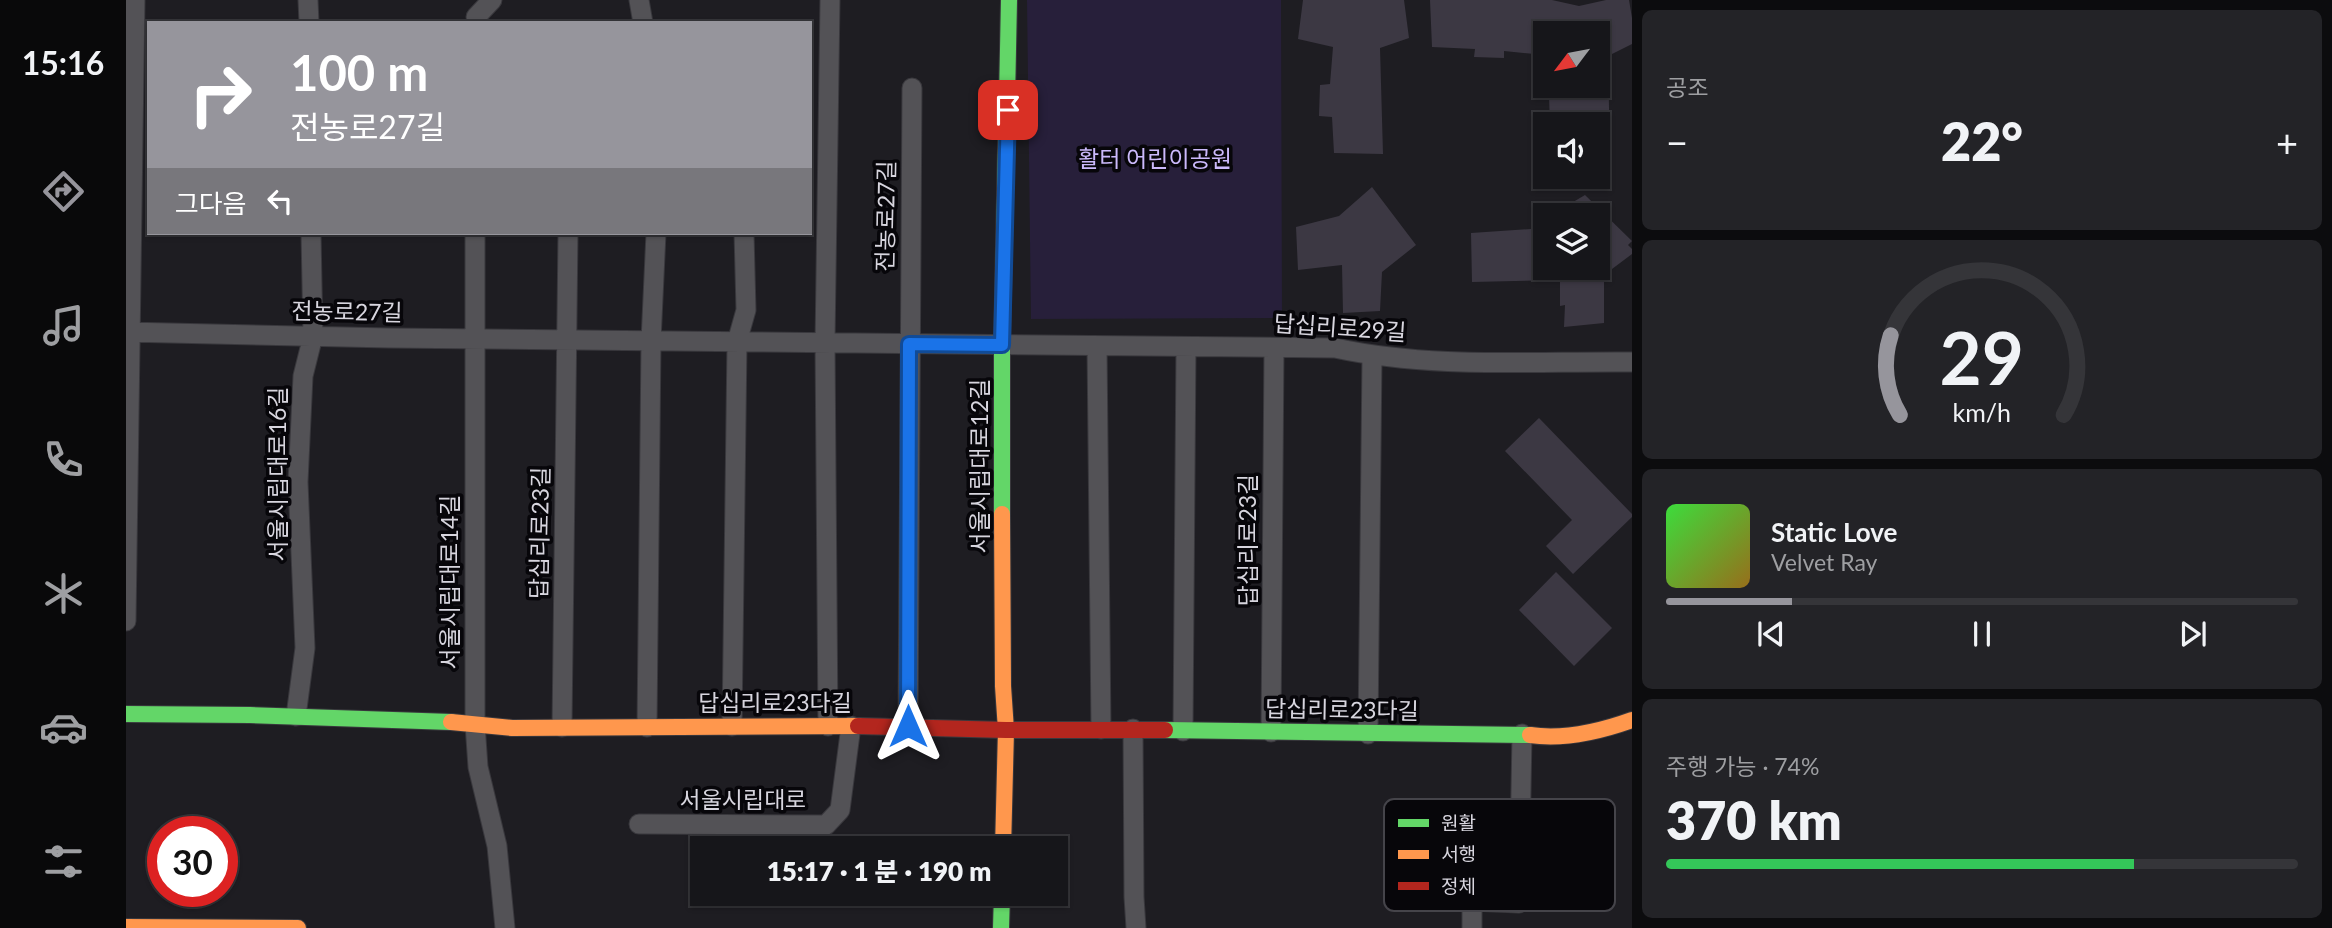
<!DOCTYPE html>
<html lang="ko">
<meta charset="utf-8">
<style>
body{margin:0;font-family:Lato,"Noto Sans KR",sans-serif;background:#232327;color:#f1f3f6;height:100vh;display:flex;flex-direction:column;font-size:26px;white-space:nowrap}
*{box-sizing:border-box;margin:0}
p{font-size:23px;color:#9e9fa2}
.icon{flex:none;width:38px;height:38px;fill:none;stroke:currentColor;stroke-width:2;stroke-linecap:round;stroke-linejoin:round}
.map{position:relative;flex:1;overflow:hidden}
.panel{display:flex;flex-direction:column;gap:10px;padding:10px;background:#0c0c0e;width:700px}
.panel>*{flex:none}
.guide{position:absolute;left:21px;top:21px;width:665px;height:214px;border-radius:0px;box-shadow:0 2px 5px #0004,0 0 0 2px #353539;background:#96959c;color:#fff;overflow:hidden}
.needle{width:46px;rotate:238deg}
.tools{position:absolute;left:1407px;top:21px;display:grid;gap:14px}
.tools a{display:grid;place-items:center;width:77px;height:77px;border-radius:0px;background:#16161a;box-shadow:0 2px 5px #0004,0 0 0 2px #353539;font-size:35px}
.speed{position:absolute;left:21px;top:816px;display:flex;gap:14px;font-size:35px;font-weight:700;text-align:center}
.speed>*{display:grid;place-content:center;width:91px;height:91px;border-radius:50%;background:#16161a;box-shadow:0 2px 5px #0004,0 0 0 2px #353539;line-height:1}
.speed .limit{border:10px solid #d22;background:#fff;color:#111}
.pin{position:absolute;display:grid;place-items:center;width:60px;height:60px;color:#fff;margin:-30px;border-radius:14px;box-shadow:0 4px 10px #0006}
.me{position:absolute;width:77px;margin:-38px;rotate:0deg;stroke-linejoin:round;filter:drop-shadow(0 0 5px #0008)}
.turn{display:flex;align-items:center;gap:24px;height:147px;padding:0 28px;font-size:32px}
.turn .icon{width:91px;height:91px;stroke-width:2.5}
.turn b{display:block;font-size:49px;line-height:60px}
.then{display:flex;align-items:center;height:66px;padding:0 28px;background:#0003;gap:14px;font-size:26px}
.big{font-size:52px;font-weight:800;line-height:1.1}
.panel .tile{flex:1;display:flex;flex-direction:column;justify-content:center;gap:10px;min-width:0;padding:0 24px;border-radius:10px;background:#232327}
.panel .dial{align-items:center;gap:0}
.dial svg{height:182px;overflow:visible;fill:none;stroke:#353539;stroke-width:7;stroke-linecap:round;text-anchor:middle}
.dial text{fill:#f1f3f6;stroke:none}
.song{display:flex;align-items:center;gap:21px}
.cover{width:84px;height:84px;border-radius:10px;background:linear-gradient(135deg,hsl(120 70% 55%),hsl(40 70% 35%))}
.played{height:7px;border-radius:4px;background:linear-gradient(90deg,#96959c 20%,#353539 20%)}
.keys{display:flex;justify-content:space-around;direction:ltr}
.heat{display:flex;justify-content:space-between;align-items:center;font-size:38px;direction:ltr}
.charge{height:10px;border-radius:5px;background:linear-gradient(90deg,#34c759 74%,#353539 0)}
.trip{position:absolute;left:564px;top:836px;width:378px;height:70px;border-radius:0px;background:#16161a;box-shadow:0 2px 5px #0004,0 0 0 2px #353539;font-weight:800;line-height:70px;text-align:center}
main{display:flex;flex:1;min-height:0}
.tabs{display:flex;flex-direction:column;width:126px;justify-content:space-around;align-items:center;background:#09090a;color:#9e9fa2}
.tabs .icon{width:49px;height:49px}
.tabs .active{color:#96959c}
.tabs b{font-size:32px;color:#f1f3f6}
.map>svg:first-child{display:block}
</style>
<main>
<nav class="tabs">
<b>15:16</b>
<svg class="icon active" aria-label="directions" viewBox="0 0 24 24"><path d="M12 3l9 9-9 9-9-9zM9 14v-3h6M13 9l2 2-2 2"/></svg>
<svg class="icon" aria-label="music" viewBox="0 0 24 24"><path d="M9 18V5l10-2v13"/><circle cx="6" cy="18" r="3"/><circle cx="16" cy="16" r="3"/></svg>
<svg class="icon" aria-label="phone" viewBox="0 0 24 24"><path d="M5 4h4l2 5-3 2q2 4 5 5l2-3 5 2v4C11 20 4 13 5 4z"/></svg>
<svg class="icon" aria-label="climate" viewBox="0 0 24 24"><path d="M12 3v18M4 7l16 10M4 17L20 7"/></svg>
<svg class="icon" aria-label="car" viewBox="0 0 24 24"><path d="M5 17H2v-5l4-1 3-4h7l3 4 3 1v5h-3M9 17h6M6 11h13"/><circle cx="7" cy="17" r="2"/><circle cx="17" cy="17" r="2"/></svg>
<svg class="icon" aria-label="filters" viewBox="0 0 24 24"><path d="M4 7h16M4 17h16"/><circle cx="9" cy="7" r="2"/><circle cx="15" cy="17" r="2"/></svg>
</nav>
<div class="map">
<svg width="1506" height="928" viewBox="0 0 1506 928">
<rect width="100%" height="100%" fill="#1e1d22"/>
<!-- green -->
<path fill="#271f3a" d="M901 0H1155L1156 318 905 319Z"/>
<!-- building -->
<path fill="#3c3843" d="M1177 0H1278L1283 38 1254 48 1257 154 1208 153 1206 117 1193 116 1194 85 1204 84 1207 47 1172 39Z
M1304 0H1426L1453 6 1480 0H1503L1506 18V44L1482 56 1484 159 1472 160V124H1424L1423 96 1432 94V86H1472V33H1419V55L1378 51V58L1348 57 1349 49 1306 47Z
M1246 187 1290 245 1256 272 1254 311 1217 313 1216 265 1172 270 1170 227 1213 216Z
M1459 195 1506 241 1502 245 1506 249V254L1478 275V323L1438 327 1439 305 1434 306V280L1346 282 1345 233 1419 228V268H1472V215H1432L1437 208Z
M1413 418 1506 514V517L1447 574 1420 546 1446 520 1379 451Z
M1430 572 1486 628 1448 666 1393 610Z"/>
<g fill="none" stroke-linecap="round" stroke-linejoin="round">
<defs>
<path id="street" d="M182 0 183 23
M513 0 517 23
M350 17 366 0
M349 233V724L352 767 371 846 379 928
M0 332 263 338 1209 348C1306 369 1408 361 1506 362
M971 346 975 729
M0 621 9 0
M170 716 179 648 172 482 177 376 187 336 185 233
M606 726 611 342 620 310 618 233
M702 726 699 343 704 0
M782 726 786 88
M436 727 442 233
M521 727 525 341 530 233
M1007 729 1008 897 1010 928
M1057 731 1060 347
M1145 732 1148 348
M1242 734 1246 356
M513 824 700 825 714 810 725 726
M1346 928V901L1393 903 1396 734"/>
<path id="fast" d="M876 514V345L883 0
M0 714 124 715 325 722
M1039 730 1404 735
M875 928 876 894"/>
<path id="slow" d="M876 514 877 686 880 730 877 849
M325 722 386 728 732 726
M1404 735C1439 740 1473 732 1506 720
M0 927 172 928"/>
<path id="jam" d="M732 726 880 730H1039"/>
</defs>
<!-- street casing -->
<use href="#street" stroke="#39383d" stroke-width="21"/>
<!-- fast casing -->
<use href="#fast" stroke="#39383d" stroke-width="18"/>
<!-- slow casing -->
<use href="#slow" stroke="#39383d" stroke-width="18"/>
<!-- jam casing -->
<use href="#jam" stroke="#39383d" stroke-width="18"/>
<!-- street -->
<use href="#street" stroke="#535256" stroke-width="19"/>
<!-- fast -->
<use href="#fast" stroke="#63d668" stroke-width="16"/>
<!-- slow -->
<use href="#slow" stroke="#ff974d" stroke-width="16"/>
<!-- jam -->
<use href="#jam" stroke="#b3261e" stroke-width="16"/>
</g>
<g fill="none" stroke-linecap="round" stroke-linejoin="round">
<defs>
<path id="route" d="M782 726 783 344 876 345 882 110"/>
</defs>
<!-- route casing -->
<use href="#route" stroke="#114b97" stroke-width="18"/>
<!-- route -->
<use href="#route" stroke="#1a73e8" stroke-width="12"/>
</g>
<g text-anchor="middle" stroke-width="7" stroke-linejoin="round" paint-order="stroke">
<!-- park labels -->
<g font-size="23" fill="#cbb9fb" stroke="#07060a">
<text x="1029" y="167">활터 어린이공원</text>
</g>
<!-- street labels -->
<g font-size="23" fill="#d7d5de" stroke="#07060a">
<text transform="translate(760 216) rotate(-89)" y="8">전농로27길</text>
<text transform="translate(221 312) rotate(1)" y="8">전농로27길</text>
<text transform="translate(1214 328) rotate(4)" y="8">답십리로29길</text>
<text transform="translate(854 466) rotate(-90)" y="8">서울시립대로12길</text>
<text transform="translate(152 474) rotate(-90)" y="8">서울시립대로16길</text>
<text transform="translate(414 533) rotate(-89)" y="8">답십리로23길</text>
<text transform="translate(1122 540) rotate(-90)" y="8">답십리로23길</text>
<text transform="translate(324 582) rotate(-90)" y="8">서울시립대로14길</text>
<text x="649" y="711">답십리로23다길</text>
<text transform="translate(1216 710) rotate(1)" y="8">답십리로23다길</text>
<text x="617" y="808">서울시립대로</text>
</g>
</g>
<!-- legend -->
<rect x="1258" y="799" width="231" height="112" rx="10" fill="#07060a" stroke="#45444a" stroke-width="2"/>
<rect x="1272" y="819" width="31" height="8" fill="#63d668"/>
<rect x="1272" y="850" width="31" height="9" fill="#ff974d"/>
<rect x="1272" y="882" width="31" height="8" fill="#b3261e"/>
<g font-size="19" fill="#d7d5de">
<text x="1315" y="830">원활</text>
<text x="1315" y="861">서행</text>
<text x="1315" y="893">정체</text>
</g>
</svg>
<div class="tools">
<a><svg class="needle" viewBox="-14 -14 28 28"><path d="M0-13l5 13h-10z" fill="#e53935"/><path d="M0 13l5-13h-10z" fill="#9e9fa2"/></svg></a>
<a><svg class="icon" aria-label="sound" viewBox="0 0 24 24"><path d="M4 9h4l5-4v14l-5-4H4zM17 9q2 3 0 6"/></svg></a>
<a><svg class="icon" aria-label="layers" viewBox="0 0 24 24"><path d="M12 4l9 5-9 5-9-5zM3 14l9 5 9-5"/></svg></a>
</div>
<div class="speed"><div class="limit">30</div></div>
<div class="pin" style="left:882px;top:110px;background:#d93025"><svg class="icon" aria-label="arrive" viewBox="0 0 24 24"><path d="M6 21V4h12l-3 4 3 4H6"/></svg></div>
<svg class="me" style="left:782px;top:726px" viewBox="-20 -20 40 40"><path d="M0-17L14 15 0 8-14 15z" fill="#1a73e8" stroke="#fff" stroke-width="4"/></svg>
<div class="trip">15:17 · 1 분 · 190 m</div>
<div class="guide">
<div class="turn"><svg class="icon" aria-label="right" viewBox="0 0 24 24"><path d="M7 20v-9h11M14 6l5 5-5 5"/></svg><div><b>100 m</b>전농로27길</div></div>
<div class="then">그다음<svg class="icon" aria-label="left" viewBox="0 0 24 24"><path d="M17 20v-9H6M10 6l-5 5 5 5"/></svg></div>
</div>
</div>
<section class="panel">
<div class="tile"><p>공조</p>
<div class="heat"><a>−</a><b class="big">22°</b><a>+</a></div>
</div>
<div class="tile dial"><svg viewBox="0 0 100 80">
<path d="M14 69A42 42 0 1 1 86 69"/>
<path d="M14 69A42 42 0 0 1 10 34" stroke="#96959c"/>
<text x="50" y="56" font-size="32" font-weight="700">29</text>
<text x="50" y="72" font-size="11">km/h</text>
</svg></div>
<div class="tile">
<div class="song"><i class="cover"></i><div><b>Static Love</b><p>Velvet Ray</p></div></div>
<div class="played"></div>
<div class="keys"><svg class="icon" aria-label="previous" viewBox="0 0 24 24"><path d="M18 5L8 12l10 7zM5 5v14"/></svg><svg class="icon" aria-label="pause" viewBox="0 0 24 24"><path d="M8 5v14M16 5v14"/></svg><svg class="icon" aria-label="next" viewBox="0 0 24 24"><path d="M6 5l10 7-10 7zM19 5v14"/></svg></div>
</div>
<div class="tile"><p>주행 가능 · 74%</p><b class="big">370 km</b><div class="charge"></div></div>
</section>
</main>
